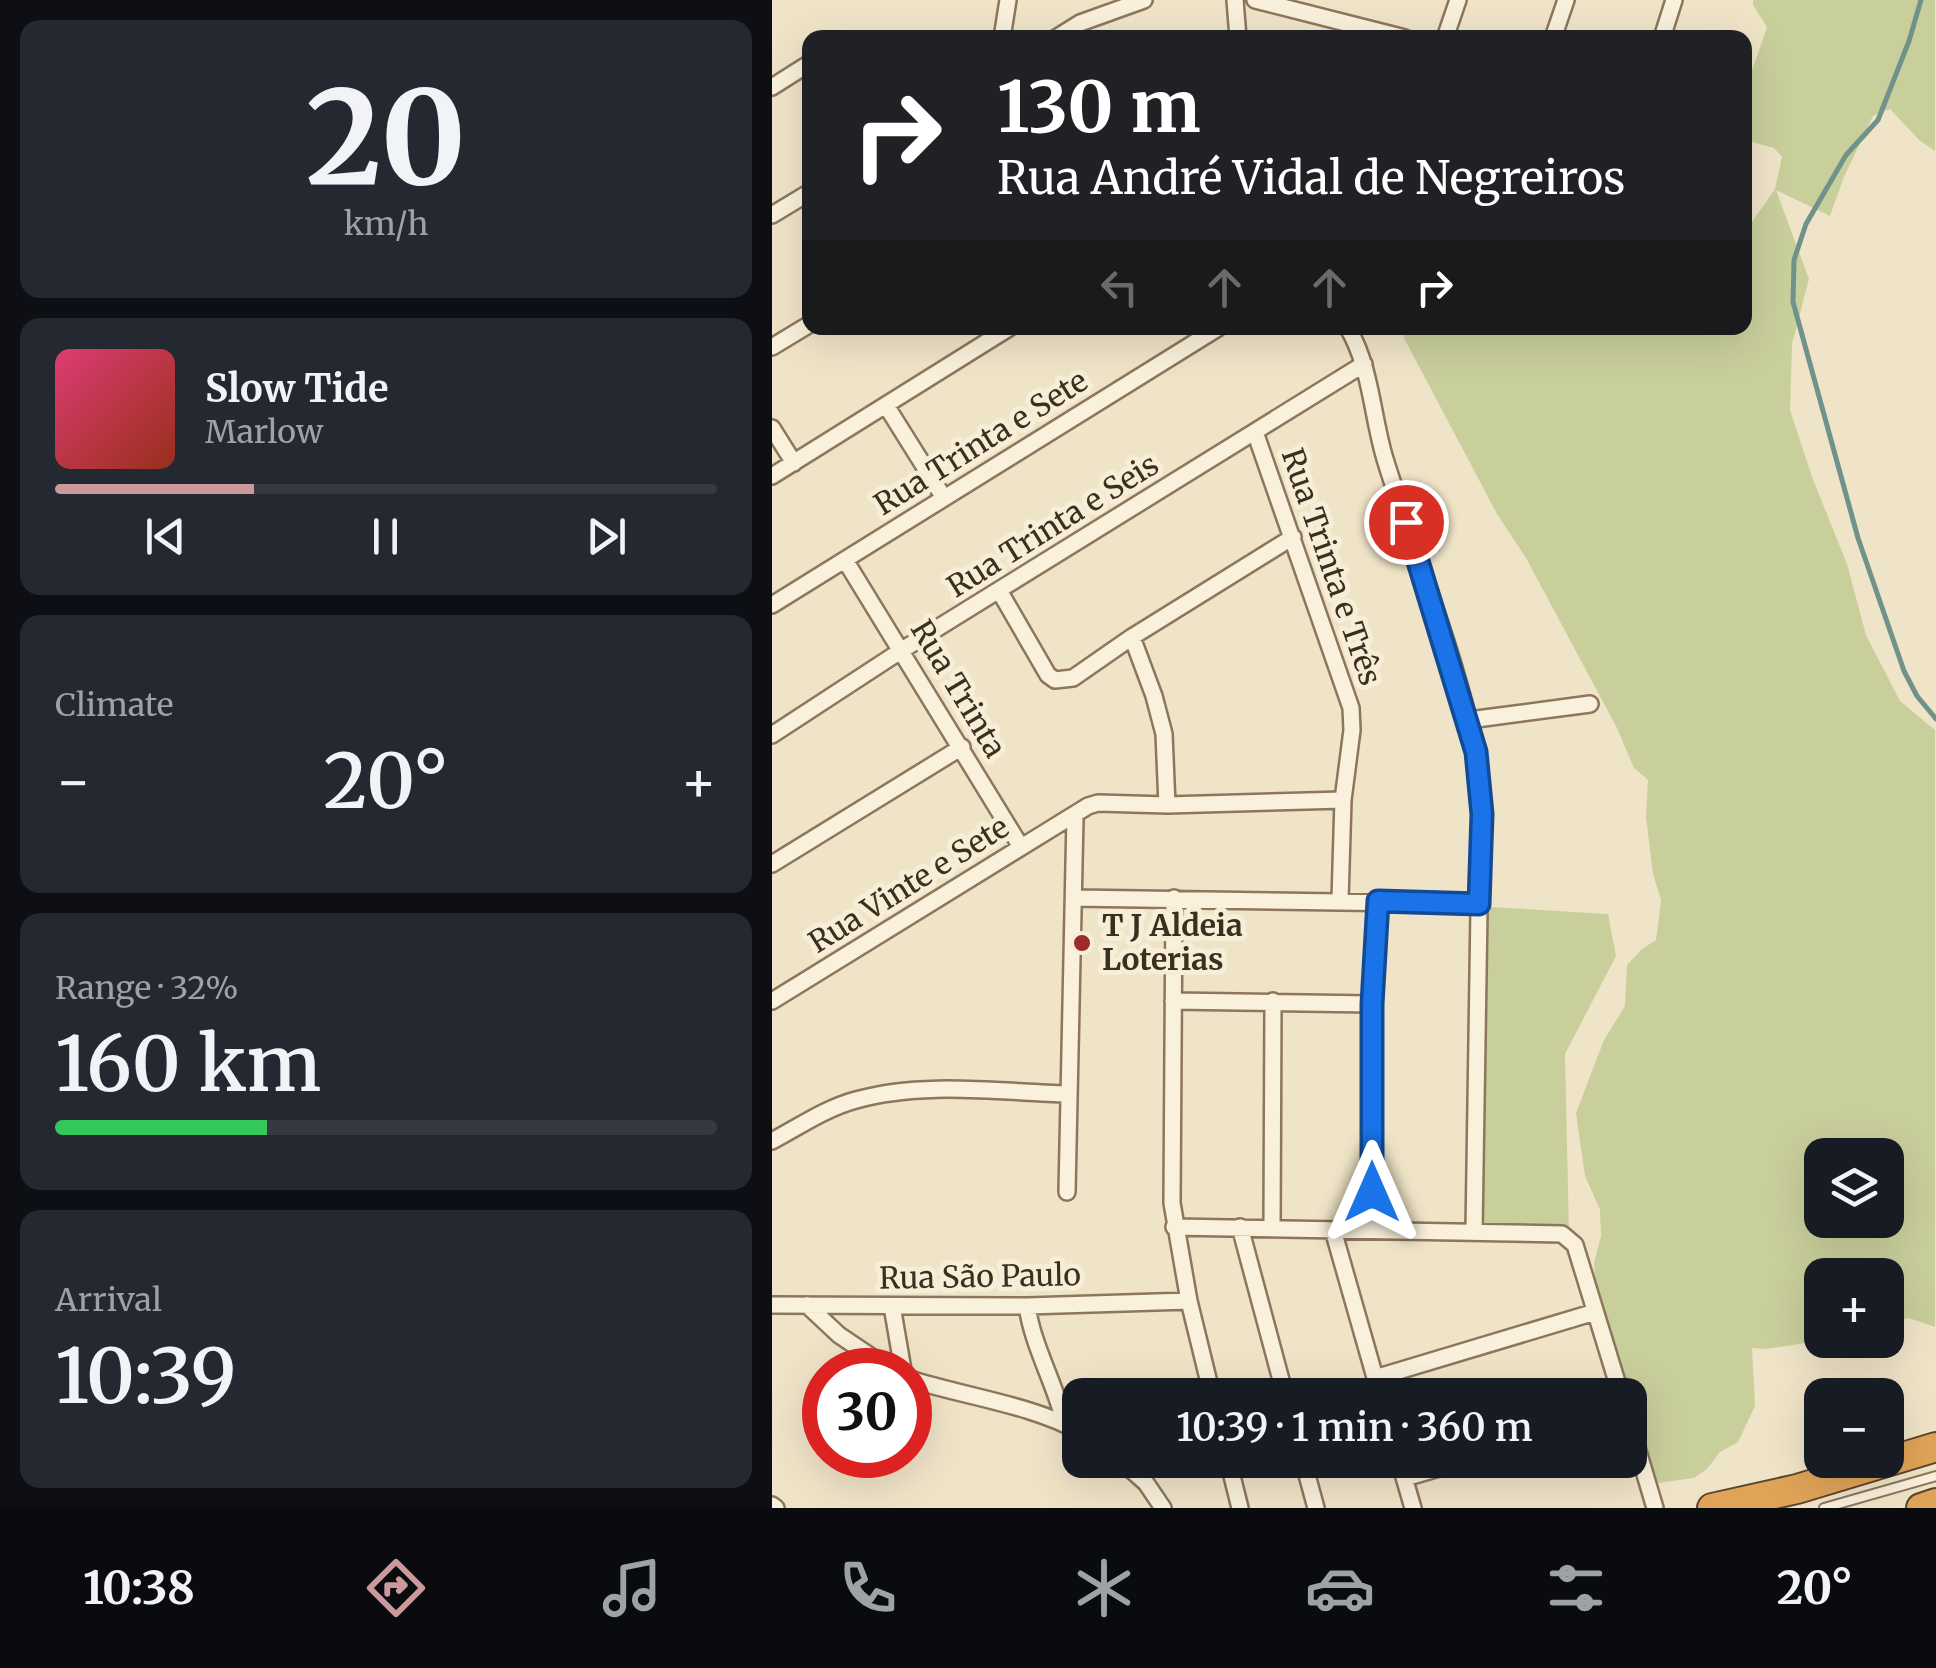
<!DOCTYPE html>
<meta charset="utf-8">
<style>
body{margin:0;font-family:Merriweather,serif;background:#242831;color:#f1f3f6;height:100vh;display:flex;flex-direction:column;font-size:38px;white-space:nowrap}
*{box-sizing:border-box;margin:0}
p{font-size:32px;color:#9ea1a6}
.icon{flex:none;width:55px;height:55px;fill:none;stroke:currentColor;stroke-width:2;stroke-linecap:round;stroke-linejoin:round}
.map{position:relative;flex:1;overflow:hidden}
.panel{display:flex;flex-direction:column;gap:20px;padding:20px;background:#0d0f14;width:772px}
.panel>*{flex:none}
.guide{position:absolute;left:30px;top:30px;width:950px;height:305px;border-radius:20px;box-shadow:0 10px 40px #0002;background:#202124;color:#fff;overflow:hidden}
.fabs{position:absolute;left:1032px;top:1138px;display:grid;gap:20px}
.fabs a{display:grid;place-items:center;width:100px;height:100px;border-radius:20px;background:#171b24;box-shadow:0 10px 40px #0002;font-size:50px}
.speed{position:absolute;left:30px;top:1348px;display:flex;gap:20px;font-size:50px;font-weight:700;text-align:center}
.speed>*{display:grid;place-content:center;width:130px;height:130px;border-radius:50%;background:#171b24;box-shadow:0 10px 40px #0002;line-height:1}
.speed .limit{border:15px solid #d22;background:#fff;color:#111}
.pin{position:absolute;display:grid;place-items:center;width:85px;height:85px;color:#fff;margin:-42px;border:5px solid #fff;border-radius:50%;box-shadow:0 2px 10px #0007}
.me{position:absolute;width:110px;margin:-55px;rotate:0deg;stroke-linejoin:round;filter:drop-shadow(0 0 8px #0008)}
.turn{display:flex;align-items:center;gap:35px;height:210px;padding:0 30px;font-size:45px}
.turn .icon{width:130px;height:130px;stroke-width:2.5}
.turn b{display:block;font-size:70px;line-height:85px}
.lanes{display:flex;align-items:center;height:95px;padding:0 30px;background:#0003;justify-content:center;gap:50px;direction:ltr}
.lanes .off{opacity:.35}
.big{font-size:75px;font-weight:600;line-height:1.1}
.panel .card{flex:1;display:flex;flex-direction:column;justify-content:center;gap:15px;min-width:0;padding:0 35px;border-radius:20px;background:#242831}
.panel .dial{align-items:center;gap:0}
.dial b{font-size:130px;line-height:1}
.song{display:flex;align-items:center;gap:30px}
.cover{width:120px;height:120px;border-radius:15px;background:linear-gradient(135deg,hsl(340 70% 55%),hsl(10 70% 35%))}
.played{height:10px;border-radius:5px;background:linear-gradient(90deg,#cc999b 30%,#363941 30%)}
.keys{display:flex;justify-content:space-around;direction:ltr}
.heat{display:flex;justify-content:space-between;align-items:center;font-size:55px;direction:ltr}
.charge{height:15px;border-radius:8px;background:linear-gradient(90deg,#34c759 32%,#363941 0)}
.trip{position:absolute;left:290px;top:1378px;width:585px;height:100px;border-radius:20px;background:#171b24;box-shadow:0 10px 40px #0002;font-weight:600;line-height:100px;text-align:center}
.dock{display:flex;height:160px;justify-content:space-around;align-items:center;background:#090b0e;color:#9ea1a6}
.dock .icon{width:70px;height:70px}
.dock .selected{color:#cc999b}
.dock b{font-size:45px;color:#f1f3f6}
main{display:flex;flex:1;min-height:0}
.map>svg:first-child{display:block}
</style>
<main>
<section class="panel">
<div class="card dial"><b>20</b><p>km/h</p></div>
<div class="card">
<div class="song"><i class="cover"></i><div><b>Slow Tide</b><p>Marlow</p></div></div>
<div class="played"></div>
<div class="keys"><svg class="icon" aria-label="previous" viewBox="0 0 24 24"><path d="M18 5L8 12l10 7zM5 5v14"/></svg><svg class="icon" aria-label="pause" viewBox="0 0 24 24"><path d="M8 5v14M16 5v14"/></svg><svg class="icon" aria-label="next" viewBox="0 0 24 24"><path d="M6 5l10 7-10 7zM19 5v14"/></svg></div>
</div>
<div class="card"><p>Climate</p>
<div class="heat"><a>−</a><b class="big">20°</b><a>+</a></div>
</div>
<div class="card"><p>Range · 32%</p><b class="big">160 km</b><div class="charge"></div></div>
<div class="card"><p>Arrival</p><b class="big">10:39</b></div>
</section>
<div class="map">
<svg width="1164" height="1508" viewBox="0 0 1164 1508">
<rect width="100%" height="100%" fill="#f0e4c8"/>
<!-- green -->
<path fill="#c9cf9b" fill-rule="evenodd" d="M981 0H1163V151L1147 140 1118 109 1101 116 1072 177 1058 216 1004 190 1037 279 1020 344 1018 410 1040 477 1075 564 1094 635 1128 701 1163 730V1327L1137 1318 1115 1323V1275H1050V1340H1053L994 1349 980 1348 983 1406 966 1442 948 1452 935 1469 922 1478 879 1484 869 1431 823 1281 822 1263 829 1236 828 1210 813 1176 804 1113 832 1040 853 1006 855 965 870 949 884 940 889 900 881 874 874 817 876 780 862 768 845 728 754 558 725 514 632 338 631 328H972L973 232 1003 189 1010 157 1002 148 973 140 975 85 995 27 981 5ZM1050 1155H1115V1220H1050Z
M703 906 836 914 844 956 793 1054 797 1235H697Z"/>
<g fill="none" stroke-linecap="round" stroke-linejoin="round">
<!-- stream -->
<path stroke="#6f938a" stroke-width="5" d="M1149 0 1137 41 1106 120 1074 155 1034 224 1022 260 1021 302 1086 538 1132 671 1145 696 1164 719"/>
<defs>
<path id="lane" d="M1052 1508 1164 1476"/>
<path id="street" d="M463 0 466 38
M483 0 633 38
M230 38 236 0
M284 38 308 23 372 0
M673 38 686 0
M781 38 794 0
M890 38 902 0
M0 87 38 63
M0 215 38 192
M576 328C599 367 600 416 613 459 646 566 691 671 709 781L702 1232
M0 347 38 324
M115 407 172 498
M0 428 22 463
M483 432 579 708 580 730 571 800 568 900
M0 476 237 328
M73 560 249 847
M228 592 276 675 283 680 301 678 360 637 521 537
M0 605 446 328
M360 637 382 696 392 734 395 805
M697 720 818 704
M0 735 130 650 592 364
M0 864 190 747
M302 898 707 904
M402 898 400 1203 417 1301 440 1395
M0 1001 316 806 326 803 395 805 571 800
M401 1001 600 1004
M0 1141C28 1126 54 1108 84 1100 151 1081 227 1092 295 1094
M295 1192 303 817
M402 1227 790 1234 803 1245 849 1395
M468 1227 513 1395
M500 1228 501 1001
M561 1230 608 1395
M600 1230V1004L606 901
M0 1305 255 1306 417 1301
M35 1305 67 1335 119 1370
M120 1306 131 1370
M255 1306C261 1347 283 1383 293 1424
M603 1378 823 1312
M138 1379C190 1396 261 1405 308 1432
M858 1424 883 1508
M348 1460 374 1483 391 1508
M456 1460 468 1508
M531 1460 544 1508
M627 1460 641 1508
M633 1478 695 1460
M0 1505 4 1508"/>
<path id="highway" d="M940 1508 1025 1489 1164 1447
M1149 1508 1164 1503"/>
</defs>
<!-- lane casing -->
<use href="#lane" stroke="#8d765c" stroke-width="12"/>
<!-- street casing -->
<use href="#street" stroke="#8d765c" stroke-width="20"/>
<!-- highway casing -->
<use href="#highway" stroke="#5b4430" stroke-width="32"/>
<!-- lane -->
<use href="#lane" stroke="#faf1dc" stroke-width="8"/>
<!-- street -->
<use href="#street" stroke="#faf1dc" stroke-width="15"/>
<!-- highway -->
<use href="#highway" stroke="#e0a458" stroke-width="28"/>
</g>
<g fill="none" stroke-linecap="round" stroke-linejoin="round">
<defs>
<path id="route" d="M600 1192V1004L606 901 707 904 710 814 704 752 634 522"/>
</defs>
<!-- route casing -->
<use href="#route" stroke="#114b97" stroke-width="25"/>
<!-- route -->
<use href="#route" stroke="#1a73e8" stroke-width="18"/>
</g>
<!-- markers -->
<circle fill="#9e2a2b" stroke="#f7eed8" stroke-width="4" cx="310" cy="943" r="10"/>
<g text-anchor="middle" stroke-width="10" stroke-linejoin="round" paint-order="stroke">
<!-- street labels -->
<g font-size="30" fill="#3d2e20" stroke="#f7eed8">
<text transform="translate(209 443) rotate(-32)" y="10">Rua Trinta e Sete</text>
<text transform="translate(281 526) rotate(-32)" y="10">Rua Trinta e Seis</text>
<text transform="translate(559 567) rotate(71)" y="10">Rua Trinta e Três</text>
<text transform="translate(186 689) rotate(59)" y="10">Rua Trinta</text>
<text transform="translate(137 885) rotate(-32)" y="10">Rua Vinte e Sete</text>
<text transform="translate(208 1277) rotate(-1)" y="10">Rua São Paulo</text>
</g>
<!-- poi labels -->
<g font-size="30" font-weight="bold" fill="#3d2e20" stroke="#f7eed8" text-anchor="start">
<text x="330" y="936">T J Aldeia<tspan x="330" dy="34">Loterias</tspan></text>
</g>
</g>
</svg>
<div class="fabs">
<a><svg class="icon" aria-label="layers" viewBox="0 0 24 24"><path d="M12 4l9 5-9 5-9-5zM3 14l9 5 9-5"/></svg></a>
<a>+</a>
<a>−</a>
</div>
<div class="speed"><div class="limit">30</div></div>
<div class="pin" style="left:634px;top:522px;background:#d93025"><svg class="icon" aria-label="arrive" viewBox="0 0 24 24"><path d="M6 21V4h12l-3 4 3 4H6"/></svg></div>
<svg class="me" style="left:600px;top:1192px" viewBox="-20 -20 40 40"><path d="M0-17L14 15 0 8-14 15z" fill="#1a73e8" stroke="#fff" stroke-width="4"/></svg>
<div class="trip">10:39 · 1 min · 360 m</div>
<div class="guide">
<div class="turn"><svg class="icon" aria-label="right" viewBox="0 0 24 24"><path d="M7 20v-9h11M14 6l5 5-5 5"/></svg><div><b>130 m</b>Rua André Vidal de Negreiros</div></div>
<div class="lanes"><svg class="icon off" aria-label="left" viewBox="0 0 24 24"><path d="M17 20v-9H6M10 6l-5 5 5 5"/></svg><svg class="icon off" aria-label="ahead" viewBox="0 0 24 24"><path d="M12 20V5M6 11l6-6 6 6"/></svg><svg class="icon off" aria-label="ahead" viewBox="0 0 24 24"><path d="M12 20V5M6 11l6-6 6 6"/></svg><svg class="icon" aria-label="right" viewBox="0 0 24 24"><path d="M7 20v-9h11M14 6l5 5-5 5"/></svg></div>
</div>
</div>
</main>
<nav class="dock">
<b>10:38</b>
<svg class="icon selected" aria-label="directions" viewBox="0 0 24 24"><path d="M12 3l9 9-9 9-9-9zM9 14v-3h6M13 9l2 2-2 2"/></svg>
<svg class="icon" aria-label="music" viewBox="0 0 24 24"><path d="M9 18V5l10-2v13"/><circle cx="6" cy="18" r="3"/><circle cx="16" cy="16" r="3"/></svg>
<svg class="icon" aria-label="phone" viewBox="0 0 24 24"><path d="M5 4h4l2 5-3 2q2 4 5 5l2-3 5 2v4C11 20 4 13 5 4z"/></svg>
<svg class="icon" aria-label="climate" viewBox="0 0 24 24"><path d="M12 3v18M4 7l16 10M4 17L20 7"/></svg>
<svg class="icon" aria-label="car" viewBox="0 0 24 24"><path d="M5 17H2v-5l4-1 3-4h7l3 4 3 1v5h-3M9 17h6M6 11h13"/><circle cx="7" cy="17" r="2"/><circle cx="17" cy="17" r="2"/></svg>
<svg class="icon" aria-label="filters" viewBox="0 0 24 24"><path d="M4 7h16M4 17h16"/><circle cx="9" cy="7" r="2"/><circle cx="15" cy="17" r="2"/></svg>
<b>20°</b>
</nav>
